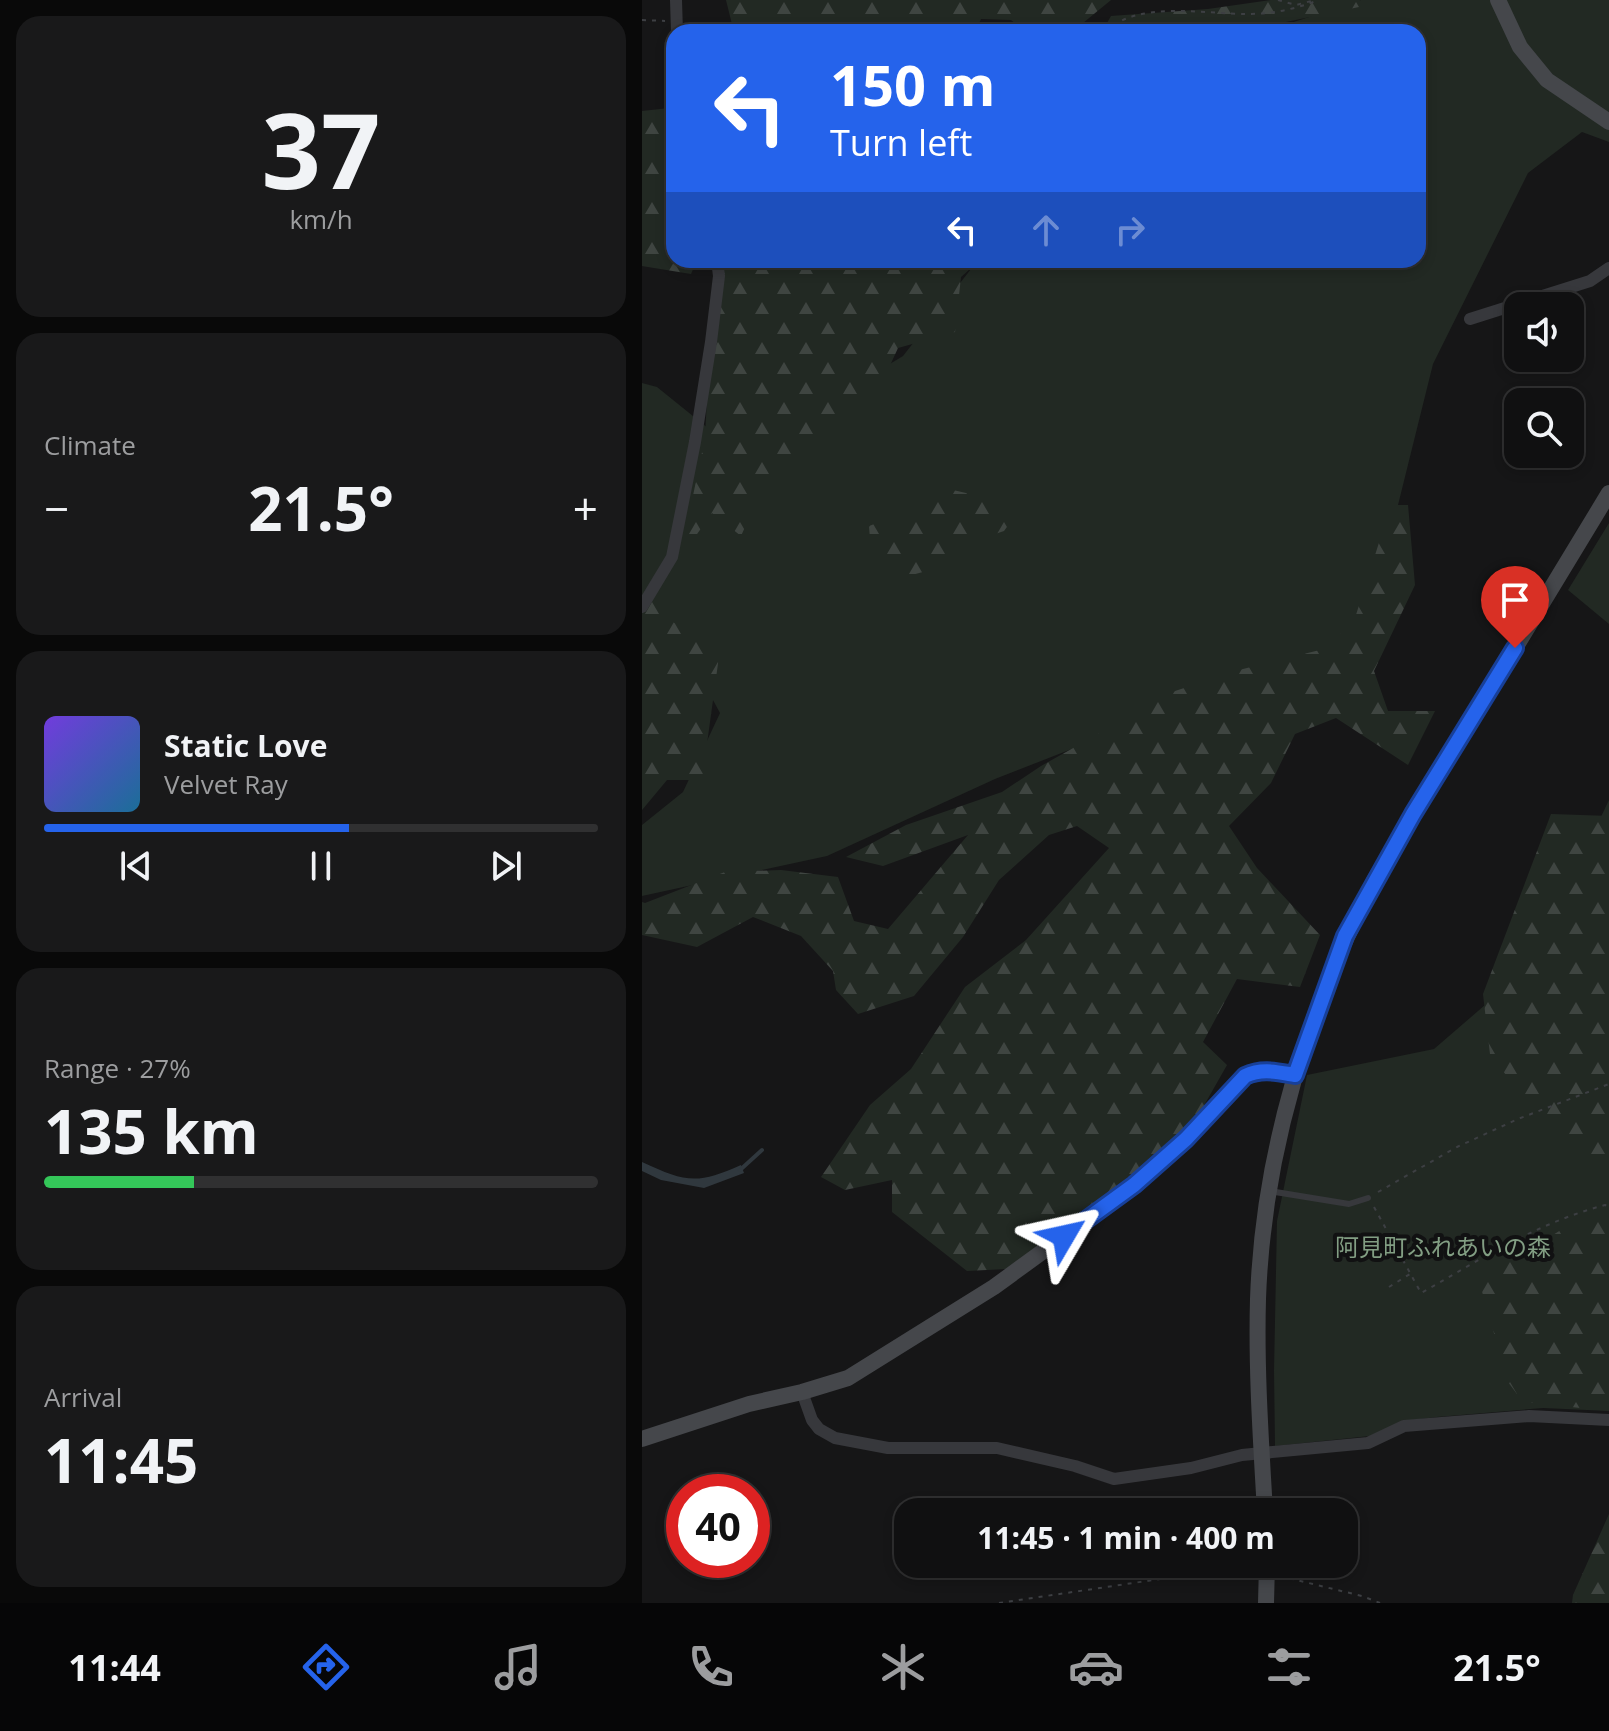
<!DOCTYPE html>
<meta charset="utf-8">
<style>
body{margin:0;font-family:"Open Sans","Noto Sans JP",sans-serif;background:#19191a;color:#f1f3f6;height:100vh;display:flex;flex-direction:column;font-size:30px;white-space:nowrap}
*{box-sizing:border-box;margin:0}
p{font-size:26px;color:#9c9d9f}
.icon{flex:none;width:44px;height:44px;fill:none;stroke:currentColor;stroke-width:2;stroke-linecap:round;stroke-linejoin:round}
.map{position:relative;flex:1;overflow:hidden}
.sheet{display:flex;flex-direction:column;gap:16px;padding:16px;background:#090909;width:642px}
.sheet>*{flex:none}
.top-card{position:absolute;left:24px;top:24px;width:760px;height:244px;border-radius:24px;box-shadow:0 4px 12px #0003,0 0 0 2px #303031;background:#2563eb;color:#fff;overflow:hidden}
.buttons{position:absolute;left:862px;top:292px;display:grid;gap:16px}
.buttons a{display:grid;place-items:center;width:80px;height:80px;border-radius:16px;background:#101011;box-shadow:0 4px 12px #0003,0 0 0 2px #303031;font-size:40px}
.speed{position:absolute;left:24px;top:1474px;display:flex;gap:16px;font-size:40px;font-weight:700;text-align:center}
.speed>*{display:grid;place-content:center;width:104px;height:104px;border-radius:50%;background:#101011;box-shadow:0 4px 12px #0003,0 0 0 2px #303031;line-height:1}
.speed .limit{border:12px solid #d22;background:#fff;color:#111}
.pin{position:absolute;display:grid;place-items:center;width:68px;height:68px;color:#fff;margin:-82px -34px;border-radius:50% 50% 50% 0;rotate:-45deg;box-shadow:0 0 8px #0007}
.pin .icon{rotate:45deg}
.me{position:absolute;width:88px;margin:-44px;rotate:54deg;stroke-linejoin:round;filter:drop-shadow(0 0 6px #0008)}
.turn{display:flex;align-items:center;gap:28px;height:168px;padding:0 32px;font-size:36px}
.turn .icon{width:104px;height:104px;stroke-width:2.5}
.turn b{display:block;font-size:56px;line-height:68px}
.lanes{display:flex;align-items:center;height:76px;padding:0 32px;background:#0003;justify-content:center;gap:40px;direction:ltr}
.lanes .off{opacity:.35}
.big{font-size:60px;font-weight:700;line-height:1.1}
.sheet .tile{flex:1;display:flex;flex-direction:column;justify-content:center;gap:12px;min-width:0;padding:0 28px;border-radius:24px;background:#19191a}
.sheet .dial{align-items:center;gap:0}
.dial b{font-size:104px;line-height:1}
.song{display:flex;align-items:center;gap:24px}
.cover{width:96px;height:96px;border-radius:12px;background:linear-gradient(135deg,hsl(260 70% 55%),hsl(200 70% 35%))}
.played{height:8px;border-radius:4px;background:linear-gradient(90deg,#2563eb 55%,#303031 55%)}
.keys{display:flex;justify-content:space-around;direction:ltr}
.heat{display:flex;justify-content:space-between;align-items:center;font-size:44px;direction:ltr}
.charge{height:12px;border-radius:6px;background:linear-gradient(90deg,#34c759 27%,#303031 0)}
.trip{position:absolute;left:252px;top:1498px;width:464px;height:80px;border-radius:24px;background:#101011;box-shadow:0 4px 12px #0003,0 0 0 2px #303031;font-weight:700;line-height:80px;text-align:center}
.dock{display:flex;height:128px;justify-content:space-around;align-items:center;background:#060607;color:#9c9d9f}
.dock .icon{width:56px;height:56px}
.dock .current{color:#2563eb}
.dock b{font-size:36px;color:#f1f3f6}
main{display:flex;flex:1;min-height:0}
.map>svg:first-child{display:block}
</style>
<main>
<section class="sheet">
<div class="tile dial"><b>37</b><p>km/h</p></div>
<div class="tile"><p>Climate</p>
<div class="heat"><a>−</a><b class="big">21.5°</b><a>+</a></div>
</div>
<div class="tile">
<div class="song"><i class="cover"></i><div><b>Static Love</b><p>Velvet Ray</p></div></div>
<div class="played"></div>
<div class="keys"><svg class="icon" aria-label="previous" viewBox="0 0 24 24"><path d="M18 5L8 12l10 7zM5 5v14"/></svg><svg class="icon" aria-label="pause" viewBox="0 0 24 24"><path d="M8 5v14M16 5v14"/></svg><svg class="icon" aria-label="next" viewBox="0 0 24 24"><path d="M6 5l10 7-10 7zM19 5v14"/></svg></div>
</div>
<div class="tile"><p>Range · 27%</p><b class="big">135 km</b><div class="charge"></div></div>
<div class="tile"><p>Arrival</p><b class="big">11:45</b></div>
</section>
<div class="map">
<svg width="967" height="1603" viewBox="0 0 967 1603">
<defs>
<pattern id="forest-firs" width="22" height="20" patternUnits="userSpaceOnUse" patternTransform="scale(2)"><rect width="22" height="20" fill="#222923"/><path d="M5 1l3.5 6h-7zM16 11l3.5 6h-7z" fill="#3f4541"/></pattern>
</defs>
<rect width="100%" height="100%" fill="#161617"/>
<!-- green -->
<path fill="#222923" d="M719 0H967V142L940 132 886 173 791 364 724 634 353 779 185 856 0 896V825L41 792 78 713 40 643 0 610V383L15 387 98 454 261 356 336 260H776V32H621Z
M967 523V624L926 590Z
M967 800V1411L901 1408 795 1417 762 1421 728 1436 633 1446 632 1371 635 1221 665 1075 792 1049 887 967Z"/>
<!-- forest -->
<path fill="url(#forest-firs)" d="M84 0H469L430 32H384L369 20 339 19 333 32H92Z
M629 0H718L717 7 629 25 611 32H460L469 16 566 9Z
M28 108 32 115V260H55L49 274 0 266V111Z
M72 260H338L319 277 313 332 256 348 240 383 189 428 129 469 99 536 70 513 38 558 63 438Z
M311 490 380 506 362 531 332 541 292 569 266 576 229 552 227 526 273 509Z
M749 505H766L773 585 732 671 746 711H793L766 765 694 718 653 734 629 783 587 826 615 868 678 935 658 987 595 979 561 1042 585 1065 548 1130 430 1224 364 1269 325 1271 250 1212V1180L203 1190 179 1177 228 1105 269 1069 323 987 384 940 467 848 435 826 407 835 357 880 321 937 272 996 216 1014 194 990 191 971 159 936 111 917 55 947 0 935V902L3 903 83 872 139 870 196 877 212 921 246 929 326 835 241 866 204 857 264 825 360 792 399 766 533 691 597 670 686 648 713 618Z
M0 584 24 618 78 649 60 780H25L0 810Z
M909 814 967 816V1179L940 1157 864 1075 848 1054 841 994Z
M967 1200V1411L881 1402 866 1382 837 1281Z
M967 1514V1603H930L931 1595Z"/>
<!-- water -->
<path fill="#30383e" d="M0 1162C43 1182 55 1185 99 1165L102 1173 62 1188 19 1180 0 1171Z"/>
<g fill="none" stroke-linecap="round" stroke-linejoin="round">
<!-- stream -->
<path stroke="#30383e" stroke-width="4" d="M98 1170 120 1150"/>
<!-- path -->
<path stroke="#3d3f43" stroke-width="2" stroke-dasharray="4 6" stroke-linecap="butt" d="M636 0 654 5 673 0
M0 20 23 21
M464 32C494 0 563 14 605 14 631 14 653 9 677 0
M736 1192 815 1147 876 1119 967 1084
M732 1207 779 1293C839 1259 895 1223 963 1205L967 1207
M747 1287 768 1274
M638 1576 720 1596 738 1603
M357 1603 592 1568 609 1570"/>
<!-- lane -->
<path stroke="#37383c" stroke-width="6" d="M627 1191 707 1204 726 1198"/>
<!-- street -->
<path stroke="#37383c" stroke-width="12" d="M34 0 35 32
M828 319 948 281 967 268
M0 607 30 557 53 442 69 342 77 276 75 260
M160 1392 170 1420 177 1429 193 1438 246 1448H355L433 1466 472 1479 549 1468 600 1455 726 1443 762 1426 887 1416 967 1420"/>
<!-- secondary -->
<path stroke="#45474b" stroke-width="16" d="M856 0 878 47 905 80 967 122
M0 1439 107 1404 160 1392 206 1378 352 1287 492 1185 544 1139 603 1076C620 1068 635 1072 653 1075
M623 1512C619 1441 614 1370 616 1299 621 1152 666 1008 733 879L967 493
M624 1603 625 1564"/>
</g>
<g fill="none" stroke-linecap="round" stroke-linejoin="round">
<defs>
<path id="route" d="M422 1236 492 1185 544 1139 603 1076C620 1068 635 1072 653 1075L703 936 771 814 873 648"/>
</defs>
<!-- route casing -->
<use href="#route" stroke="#184099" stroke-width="20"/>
<!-- route -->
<use href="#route" stroke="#2563eb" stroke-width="14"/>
</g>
<g text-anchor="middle" stroke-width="8" stroke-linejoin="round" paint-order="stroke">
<!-- park labels -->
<g font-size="24" fill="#829e83" stroke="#111112">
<text x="801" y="1256">阿見町ふれあいの森</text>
</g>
</g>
</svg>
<div class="buttons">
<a><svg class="icon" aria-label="sound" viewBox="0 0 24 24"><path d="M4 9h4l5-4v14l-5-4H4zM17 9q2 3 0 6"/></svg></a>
<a><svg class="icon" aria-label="search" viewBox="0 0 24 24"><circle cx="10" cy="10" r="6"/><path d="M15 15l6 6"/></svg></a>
</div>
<div class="speed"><div class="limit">40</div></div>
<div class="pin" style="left:873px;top:648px;background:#d93025"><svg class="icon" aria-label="arrive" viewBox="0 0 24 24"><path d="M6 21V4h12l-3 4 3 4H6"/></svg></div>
<svg class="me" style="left:422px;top:1236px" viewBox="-20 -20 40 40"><path d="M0-17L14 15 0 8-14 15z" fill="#2563eb" stroke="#fff" stroke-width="4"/></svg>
<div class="trip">11:45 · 1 min · 400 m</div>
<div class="top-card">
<div class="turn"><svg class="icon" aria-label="left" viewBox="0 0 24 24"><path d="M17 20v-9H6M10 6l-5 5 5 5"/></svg><div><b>150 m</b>Turn left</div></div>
<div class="lanes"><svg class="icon" aria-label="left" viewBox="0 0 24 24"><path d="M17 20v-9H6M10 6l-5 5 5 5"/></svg><svg class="icon off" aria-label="ahead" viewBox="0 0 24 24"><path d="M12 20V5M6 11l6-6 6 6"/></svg><svg class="icon off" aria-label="right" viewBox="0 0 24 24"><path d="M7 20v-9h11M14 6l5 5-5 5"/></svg></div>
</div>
</div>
</main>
<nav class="dock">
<b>11:44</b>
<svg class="icon current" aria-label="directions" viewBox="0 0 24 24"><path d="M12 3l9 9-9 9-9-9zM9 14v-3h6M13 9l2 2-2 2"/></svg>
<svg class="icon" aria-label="music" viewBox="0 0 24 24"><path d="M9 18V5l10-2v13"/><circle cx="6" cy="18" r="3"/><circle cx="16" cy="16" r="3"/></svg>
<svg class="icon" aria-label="phone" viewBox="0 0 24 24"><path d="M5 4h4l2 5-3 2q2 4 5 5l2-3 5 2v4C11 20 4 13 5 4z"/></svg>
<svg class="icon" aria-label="climate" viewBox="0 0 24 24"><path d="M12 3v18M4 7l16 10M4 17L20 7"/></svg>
<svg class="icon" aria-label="car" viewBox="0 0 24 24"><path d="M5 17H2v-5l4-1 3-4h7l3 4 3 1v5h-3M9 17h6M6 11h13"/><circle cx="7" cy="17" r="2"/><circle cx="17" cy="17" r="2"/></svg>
<svg class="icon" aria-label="filters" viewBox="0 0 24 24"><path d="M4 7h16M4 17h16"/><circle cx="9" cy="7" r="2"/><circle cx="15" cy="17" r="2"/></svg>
<b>21.5°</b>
</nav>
